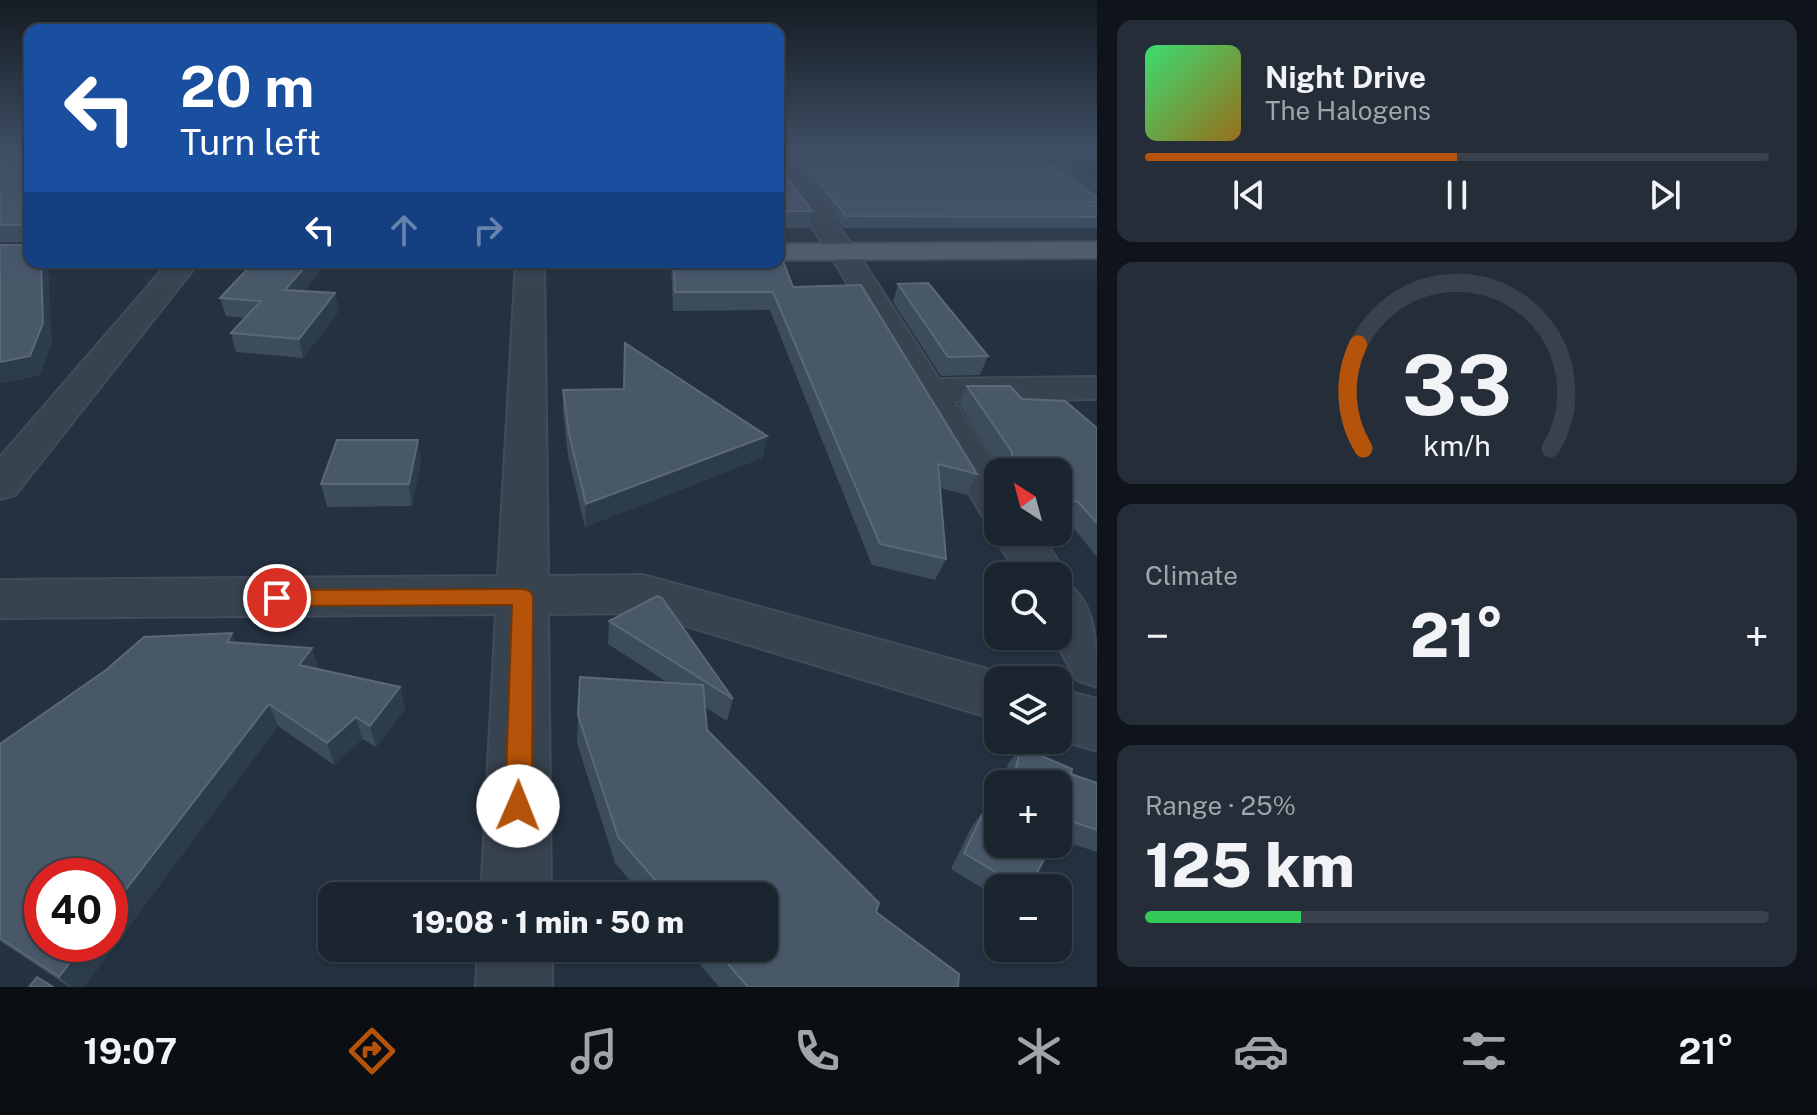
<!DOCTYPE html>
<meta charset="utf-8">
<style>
body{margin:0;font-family:"Public Sans",sans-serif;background:#242d38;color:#f1f3f6;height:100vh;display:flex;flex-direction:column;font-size:30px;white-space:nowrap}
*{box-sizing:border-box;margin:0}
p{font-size:26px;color:#a0a5ab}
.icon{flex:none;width:44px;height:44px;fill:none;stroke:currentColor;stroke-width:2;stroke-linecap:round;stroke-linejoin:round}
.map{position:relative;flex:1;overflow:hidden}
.details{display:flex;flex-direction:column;gap:20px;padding:20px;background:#0f141a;width:720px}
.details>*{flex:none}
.top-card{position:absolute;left:24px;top:24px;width:760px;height:244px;border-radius:16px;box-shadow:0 2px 6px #0004,0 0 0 2px #39424c;background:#1a4fa0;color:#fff;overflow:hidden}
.needle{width:52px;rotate:324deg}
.fabs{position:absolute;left:984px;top:458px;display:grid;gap:16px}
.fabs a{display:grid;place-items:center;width:88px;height:88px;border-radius:16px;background:#1b2530;box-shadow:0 2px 6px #0004,0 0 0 2px #39424c;font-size:40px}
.speed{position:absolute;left:24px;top:858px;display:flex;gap:16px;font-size:40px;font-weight:700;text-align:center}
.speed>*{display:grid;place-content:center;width:104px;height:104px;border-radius:50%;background:#1b2530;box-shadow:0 2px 6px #0004,0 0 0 2px #39424c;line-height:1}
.speed .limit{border:12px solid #d22;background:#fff;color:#111}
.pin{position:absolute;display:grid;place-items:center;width:68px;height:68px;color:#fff;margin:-34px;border:4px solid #fff;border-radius:50%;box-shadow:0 2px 8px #0007}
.me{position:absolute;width:88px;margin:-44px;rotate:1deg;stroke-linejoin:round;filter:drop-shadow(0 0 6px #0008)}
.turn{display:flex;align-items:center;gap:28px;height:168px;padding:0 24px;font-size:36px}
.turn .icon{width:104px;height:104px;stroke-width:2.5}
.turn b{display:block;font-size:56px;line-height:68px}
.lanes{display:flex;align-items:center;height:76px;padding:0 24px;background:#0003;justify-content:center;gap:40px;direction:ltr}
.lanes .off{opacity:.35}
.big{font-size:60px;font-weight:800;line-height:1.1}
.details .tile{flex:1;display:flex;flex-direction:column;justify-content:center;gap:12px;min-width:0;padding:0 28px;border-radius:16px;background:#242d38}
.details .dial{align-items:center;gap:0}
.dial svg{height:208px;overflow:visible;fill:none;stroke:#39424c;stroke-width:7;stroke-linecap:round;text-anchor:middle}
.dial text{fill:#f1f3f6;stroke:none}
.song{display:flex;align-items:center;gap:24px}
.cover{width:96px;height:96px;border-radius:12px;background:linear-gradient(135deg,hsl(140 70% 55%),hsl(40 70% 35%))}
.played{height:8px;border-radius:4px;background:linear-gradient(90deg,#b45309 50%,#39424c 50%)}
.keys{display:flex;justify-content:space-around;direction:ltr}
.heat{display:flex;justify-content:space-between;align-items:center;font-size:44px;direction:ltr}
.charge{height:12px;border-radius:6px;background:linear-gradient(90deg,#34c759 25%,#39424c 0)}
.trip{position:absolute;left:318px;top:882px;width:460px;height:80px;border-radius:16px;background:#1b2530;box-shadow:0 2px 6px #0004,0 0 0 2px #39424c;font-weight:800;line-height:80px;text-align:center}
.menu{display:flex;height:128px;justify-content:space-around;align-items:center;background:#0b0f13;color:#a0a5ab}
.menu .icon{width:56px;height:56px}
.menu .on{color:#b45309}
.menu b{font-size:36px;color:#f1f3f6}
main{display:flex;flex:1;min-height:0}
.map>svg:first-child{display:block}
</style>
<main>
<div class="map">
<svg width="1097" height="987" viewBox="0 0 1097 987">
<rect width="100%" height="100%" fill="#243140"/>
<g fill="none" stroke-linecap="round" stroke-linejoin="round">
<defs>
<path id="minor" d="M1026 152H1052L1097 182V200L1088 198Z
M778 155 786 157 853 246 939 379 1097 377V399L954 401 1000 472 998 519 982 515 829 252 778 178Z
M169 262H199L15 495 0 499V457Z
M516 262H544L548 576 643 575 998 672 1019 680H998V720L643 613 548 614 551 896H481L496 614 0 618V580L498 576Z
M998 522V532H1039L1068 576 1064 583C1097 597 1097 651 1097 687L1077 680 1052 636H1058V576H1018L992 532Z
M1058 689 1097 699V751L1058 739Z
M478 948H552V987H476Z"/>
<path id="major" d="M1097 242V258L778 260V244Z"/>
</defs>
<!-- minor casing -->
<use href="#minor" stroke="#424c59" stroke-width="4"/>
<!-- major casing -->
<use href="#major" stroke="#424c59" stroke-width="4"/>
<!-- minor -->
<use href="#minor" fill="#384350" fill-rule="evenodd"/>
<!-- major -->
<use href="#major" fill="#566270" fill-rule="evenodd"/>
</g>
<!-- wall -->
<path fill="#3c4c5d" d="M0 152H30L52 342 40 375 0 383V245H24V242H0Z
M778 152V165L812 211 809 228H778Z
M789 152H1031L1097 197V228H843L788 155Z
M1057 152H1097V159L1059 153Z
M327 262 304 291 335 293 339 311 303 358 236 352 231 333 245 318 226 316 220 298Z
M671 262H778L793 287 977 474 967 495 940 488 946 559 935 580 872 565 770 310 673 311Z
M898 284 988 356 980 375 941 376 893 302Z
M625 343 767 436 762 458 585 527 568 456 563 412V390L623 389Z
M967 386 1022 399 1097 428V557L1067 520 1058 518V472H1002L959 404Z
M418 440 421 462 412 506 327 507 321 484Z
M609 621 733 698 727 721 705 707 707 730 876 912 958 987H719L686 948H764V896H643L615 863 577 743 580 677 668 683 608 644Z
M236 643 319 669 400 687 405 709 376 747 362 739 334 765 278 726 84 987H69L0 941V744Z
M1021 747 1071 774 1097 783V852L1058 839V784H1003L1008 764Z
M985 809 1029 888H998V898L951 869 972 826Z"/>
<!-- shaded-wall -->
<path fill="#2d3c4d" d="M41 262H48L52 342 40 375 0 383V362Z
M309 262H327L290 308 285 290Z
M335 293 339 311 303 358 299 339Z
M767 436 762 458 585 527 586 504Z
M418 440 421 462 412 506 409 484Z
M232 633 241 655 227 642Z
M312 648 319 670 299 665Z
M400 687 405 709 376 747 370 726Z
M269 704 278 726 84 987H71L59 977 84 944H110V910Z
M356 717 362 739 334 765 327 743Z"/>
<!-- building -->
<path fill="#495869" stroke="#5a6878" stroke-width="2" d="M0 152H30V262H41L43 323 30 356 0 362V245H24L25 225H0Z
M778 152V165L812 211H778Z
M796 152H1031L1097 197V202H1090L1097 207V217L846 216Z
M778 248 793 287 861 285 977 474 938 464 946 559 880 544 773 292H675L674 262H778Z
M254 262H309L285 290 335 293 299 339 231 333 261 301 220 298Z
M928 283 988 356 948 357 898 284Z
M625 343 767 436 586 504 569 434 563 390 624 389Z
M967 386H1010L1022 399 1065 401 1097 428V523L1078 502 1058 497V472H1011L1012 452Z
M337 440H418L409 484H321Z
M657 596 662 598 733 699 609 621Z
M232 633 227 642 312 648 299 665 400 687 370 726 356 717 327 743 269 704 110 910V876H42V944H84L59 977 0 938V744L106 670 144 637Z
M580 677 703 685 707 730 879 903 876 912 959 974 958 987H748L714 948H764V896H669L618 837 578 715Z
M1021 747 1072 769 1071 774 1097 783V830L1065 819 1058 832V784H1012Z
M998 798V844H1052L1029 888H1022L964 853 985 809Z
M37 977 53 987H29Z"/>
<!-- sky -->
<linearGradient id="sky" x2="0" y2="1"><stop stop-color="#141b23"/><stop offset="0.52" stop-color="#3f4e64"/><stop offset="1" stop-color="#3f4e64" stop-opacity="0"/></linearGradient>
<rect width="1097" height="290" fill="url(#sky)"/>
<!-- route -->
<path fill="#b45309" stroke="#753606" stroke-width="2" d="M523 589 530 591 533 597 532 806 528 815 518 819 509 815 505 806 512 605 277 606 269 603 266 598 269 592 277 590Z"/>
</svg>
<div class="fabs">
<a><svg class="needle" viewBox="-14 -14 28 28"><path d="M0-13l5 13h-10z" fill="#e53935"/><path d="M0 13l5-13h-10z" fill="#a0a5ab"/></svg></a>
<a><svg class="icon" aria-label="search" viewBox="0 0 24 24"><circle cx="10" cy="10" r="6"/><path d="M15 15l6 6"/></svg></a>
<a><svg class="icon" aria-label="layers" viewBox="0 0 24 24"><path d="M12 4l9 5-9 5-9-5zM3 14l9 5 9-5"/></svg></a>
<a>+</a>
<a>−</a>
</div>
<div class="speed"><div class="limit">40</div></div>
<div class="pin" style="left:277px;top:598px;background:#d93025"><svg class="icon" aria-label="arrive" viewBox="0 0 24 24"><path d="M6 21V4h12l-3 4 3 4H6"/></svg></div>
<svg class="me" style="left:518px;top:806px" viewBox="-20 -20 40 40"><circle r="19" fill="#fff"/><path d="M0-13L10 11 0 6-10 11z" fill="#b45309"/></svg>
<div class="trip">19:08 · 1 min · 50 m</div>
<div class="top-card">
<div class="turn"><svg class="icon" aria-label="left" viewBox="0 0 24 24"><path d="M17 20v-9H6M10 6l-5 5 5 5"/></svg><div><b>20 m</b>Turn left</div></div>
<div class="lanes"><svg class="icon" aria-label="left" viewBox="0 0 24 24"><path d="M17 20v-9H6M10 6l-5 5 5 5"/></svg><svg class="icon off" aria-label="ahead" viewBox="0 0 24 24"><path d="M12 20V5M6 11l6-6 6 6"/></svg><svg class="icon off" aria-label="right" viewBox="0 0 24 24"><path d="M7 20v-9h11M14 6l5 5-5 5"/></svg></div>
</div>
</div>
<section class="details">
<div class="tile">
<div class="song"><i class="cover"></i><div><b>Night Drive</b><p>The Halogens</p></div></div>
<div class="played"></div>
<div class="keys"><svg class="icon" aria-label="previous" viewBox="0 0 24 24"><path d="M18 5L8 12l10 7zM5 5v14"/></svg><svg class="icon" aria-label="pause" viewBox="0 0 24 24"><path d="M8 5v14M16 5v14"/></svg><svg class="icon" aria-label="next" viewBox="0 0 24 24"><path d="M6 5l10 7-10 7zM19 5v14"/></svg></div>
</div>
<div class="tile dial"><svg viewBox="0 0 100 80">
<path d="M14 69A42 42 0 1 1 86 69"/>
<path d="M14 69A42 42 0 0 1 12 29" stroke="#b45309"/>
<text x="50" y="56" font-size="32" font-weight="700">33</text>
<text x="50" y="72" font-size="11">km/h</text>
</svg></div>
<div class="tile"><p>Climate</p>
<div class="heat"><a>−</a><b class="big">21°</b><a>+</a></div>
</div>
<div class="tile"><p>Range · 25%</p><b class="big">125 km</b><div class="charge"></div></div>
</section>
</main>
<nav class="menu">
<b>19:07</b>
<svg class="icon on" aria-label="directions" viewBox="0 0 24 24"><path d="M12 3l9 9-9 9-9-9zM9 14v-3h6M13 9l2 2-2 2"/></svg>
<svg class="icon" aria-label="music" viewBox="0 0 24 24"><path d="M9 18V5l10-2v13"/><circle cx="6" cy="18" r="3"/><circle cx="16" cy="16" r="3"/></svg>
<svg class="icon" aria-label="phone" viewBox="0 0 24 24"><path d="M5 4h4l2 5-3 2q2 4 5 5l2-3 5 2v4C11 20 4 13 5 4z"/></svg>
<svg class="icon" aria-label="climate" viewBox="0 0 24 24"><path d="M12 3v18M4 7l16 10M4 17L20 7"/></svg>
<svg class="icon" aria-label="car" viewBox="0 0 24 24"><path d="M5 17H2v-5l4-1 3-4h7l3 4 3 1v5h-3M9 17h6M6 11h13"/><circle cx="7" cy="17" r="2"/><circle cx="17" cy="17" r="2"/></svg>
<svg class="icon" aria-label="filters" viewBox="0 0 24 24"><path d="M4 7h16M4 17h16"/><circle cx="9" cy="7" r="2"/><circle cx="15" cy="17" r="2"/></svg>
<b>21°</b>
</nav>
